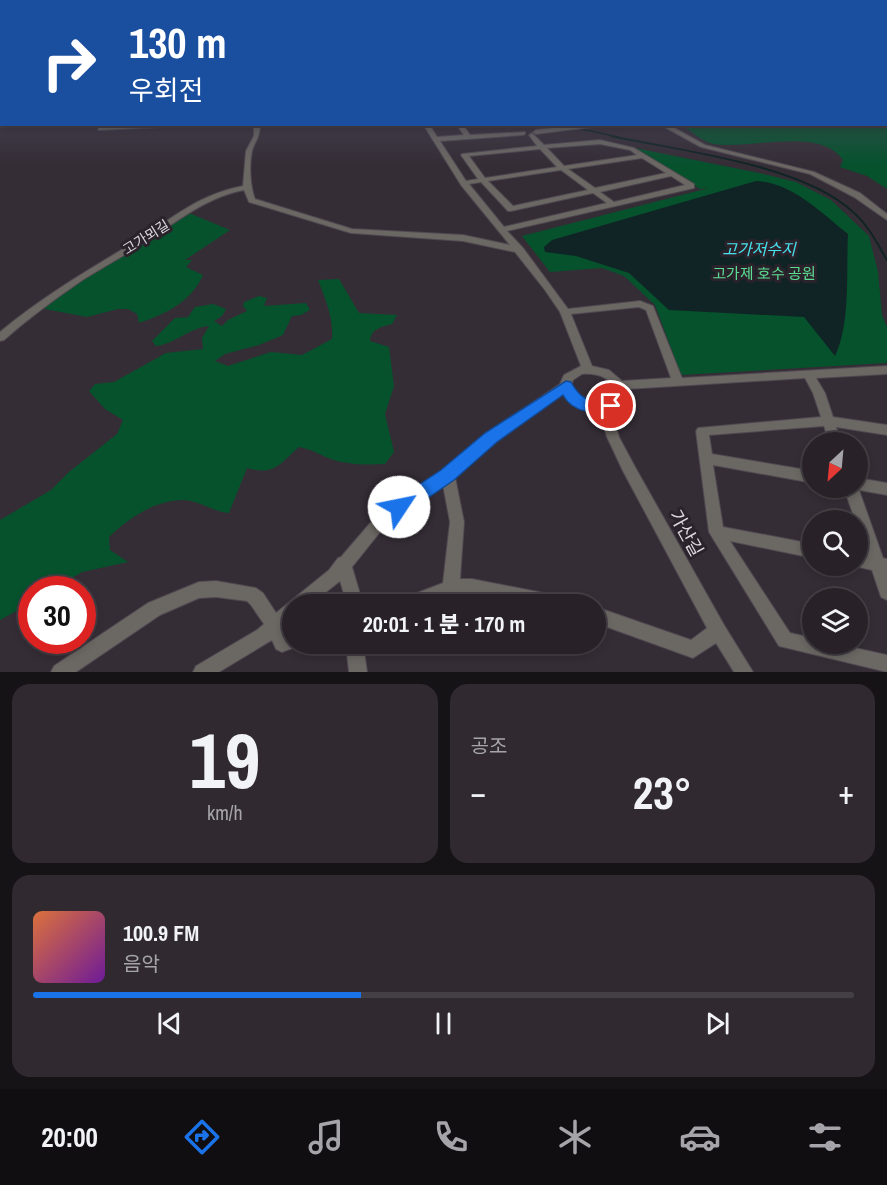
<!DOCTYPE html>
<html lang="ko">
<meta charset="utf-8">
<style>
body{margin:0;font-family:"Archivo Narrow","Noto Sans KR",sans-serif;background:#302a30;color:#f1f3f6;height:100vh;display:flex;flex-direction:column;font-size:22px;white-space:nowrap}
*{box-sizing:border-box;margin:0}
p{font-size:20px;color:#a5a4a8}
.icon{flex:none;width:33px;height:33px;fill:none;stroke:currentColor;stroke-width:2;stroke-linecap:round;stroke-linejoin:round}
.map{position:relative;height:672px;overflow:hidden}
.panel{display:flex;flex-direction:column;gap:12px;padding:12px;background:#161316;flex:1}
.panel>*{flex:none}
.banner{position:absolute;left:0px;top:0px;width:888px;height:126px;box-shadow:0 3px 9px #0003,0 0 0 2px #443f45;background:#1a4fa0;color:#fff;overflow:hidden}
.needle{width:39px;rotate:206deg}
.buttons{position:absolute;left:802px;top:432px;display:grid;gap:12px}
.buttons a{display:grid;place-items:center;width:66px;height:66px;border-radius:50%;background:#282228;box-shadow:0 3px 9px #0003,0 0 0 2px #443f45;font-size:30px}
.speed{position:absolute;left:18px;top:576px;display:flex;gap:12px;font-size:30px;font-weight:700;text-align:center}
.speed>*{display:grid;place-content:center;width:78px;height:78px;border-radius:50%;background:#282228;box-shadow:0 3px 9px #0003,0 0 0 2px #443f45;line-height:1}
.speed .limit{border:9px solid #d22;background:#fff;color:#111}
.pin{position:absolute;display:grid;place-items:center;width:51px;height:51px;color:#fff;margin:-26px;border:3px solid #fff;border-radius:50%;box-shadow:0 2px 6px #0007}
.me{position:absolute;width:66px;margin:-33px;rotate:56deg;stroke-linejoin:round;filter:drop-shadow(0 0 4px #0008)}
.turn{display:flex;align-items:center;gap:21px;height:126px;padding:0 30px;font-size:27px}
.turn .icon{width:78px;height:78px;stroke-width:2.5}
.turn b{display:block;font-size:42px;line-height:51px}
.big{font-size:45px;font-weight:800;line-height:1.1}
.panel .tile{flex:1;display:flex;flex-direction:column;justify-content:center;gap:9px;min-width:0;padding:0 21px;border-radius:18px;background:#302a30}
.panel .dial{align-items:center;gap:0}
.dial b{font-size:78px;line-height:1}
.song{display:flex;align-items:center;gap:18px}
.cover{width:72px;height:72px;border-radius:9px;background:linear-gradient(135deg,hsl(20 70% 55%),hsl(280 70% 35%))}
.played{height:6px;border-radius:3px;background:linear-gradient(90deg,#1a73e8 40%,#443f45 40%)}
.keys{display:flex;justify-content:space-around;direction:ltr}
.heat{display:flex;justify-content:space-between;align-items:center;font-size:33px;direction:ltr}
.panel .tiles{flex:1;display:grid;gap:12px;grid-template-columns:1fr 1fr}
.tile:last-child{grid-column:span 2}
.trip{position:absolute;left:282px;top:594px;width:324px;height:60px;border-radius:30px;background:#282228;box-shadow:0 3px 9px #0003,0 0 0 2px #443f45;font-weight:800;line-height:60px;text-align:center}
.tab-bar{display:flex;height:96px;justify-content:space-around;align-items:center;background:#100e10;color:#a5a4a8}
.tab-bar .icon{width:42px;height:42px}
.tab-bar .current{color:#1a73e8}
.tab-bar b{font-size:27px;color:#f1f3f6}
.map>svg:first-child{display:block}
</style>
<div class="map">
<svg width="887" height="672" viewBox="0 0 887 672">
<rect width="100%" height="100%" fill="#352d36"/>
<!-- green -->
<path fill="#05522d" d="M887 89V189L867 176 840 167 843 160C820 126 748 150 714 144 703 142 691 132 683 125L886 124Z
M635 148 764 174 796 182 831 200 869 236 878 272 882 315 887 327V363L681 375 655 305 624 276 602 268 550 272 522 236 709 188 700 189Z
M189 213 230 230 185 260H192L186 267 203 275C191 302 166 314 139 323L137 314 128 309H118L87 317 45 309 44 305 97 269Z
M339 279 359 313 397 315 392 324C381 327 371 329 370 341L389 347 394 386 385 414 394 452 385 464C367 465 348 465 331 459 320 455 311 449 299 447 280 464 274 476 247 468L229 513C214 512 200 501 184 500 155 500 129 518 109 537L110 550 128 562 82 572 54 589 32 590 31 603 0 620V520L51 490 69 472 117 434 123 420 105 409 89 391 95 384 114 382 166 353 203 349 202 338 209 326C189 328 175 344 156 346L152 341 175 318 188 317 195 307 213 304 226 309 222 316 214 321 222 326 228 320 247 311 243 306 244 302 259 296 267 298 264 306 306 303 310 310 301 315 292 316 283 335 259 345 225 354 215 361 228 366 271 352 302 355 332 339C334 319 325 298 318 280Z"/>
<!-- water -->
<path fill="#102425" d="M756 181C793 183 820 212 848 234 846 271 851 323 835 356L804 317 669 310 629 273 576 256 545 252 544 247 552 240Z"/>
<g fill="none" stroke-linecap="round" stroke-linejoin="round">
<!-- stream-far1 -->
<path stroke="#102425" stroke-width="1.5" d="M560 124 571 127
M577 128 618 137"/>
<!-- stream -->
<path stroke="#102425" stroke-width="2" d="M611 136C680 151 802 164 853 212 868 225 877 243 887 260"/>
<defs>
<path id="minor" d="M886 71H887V72H886Z
M103 124H110L107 127 221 124 99 130 98 129Z
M254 124H260C260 139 255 140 252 151 249 165 250 186 255 199L352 229 463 235 510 245 461 185 423 124H429L437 137 464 135 456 124H462L470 135 525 132V134L523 135 440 141 466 181 478 179 461 155 462 154 537 146 529 135 532 133 544 145 600 140 634 148 694 184V188L507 231 523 248 568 309 640 301 653 306 682 378 887 366V374L816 378 825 393 833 417 887 425V435L836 427 841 442H829L824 426 709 435 712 454 813 471V483L713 465 723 527 813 544V558L730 541 790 633 813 638V644H837L887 655V672L779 646 709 532 696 431 698 428 821 417 813 393 805 378 627 389 628 391 621 406 611 411 619 437 635 467 724 625 753 672H734L716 643 693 658 596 623V607L691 640 707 628 623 471 607 437 599 412C586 411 570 405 564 393L495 440 455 477 464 522 460 579H472L559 596 565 598 567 604H521L472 595 456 594 429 604H402L404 598 443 583 450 522 443 485 388 522 352 567 363 604H347L340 581 311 604H292V621L284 628 286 633 292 632V644H299L298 646 282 652 276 649 272 640 219 672H193L196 666 257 630 264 624 251 605 247 601 216 597 199 598 160 615 76 672H51L54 666 148 603 199 582 216 581 256 588 263 593 276 613 329 570 338 558 341 557 378 514 443 471 487 434 560 384 564 375 581 366 560 312 545 290 515 252 463 241 351 233 249 202 244 190C207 197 179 220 147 241 127 254 105 266 84 279 56 298 29 318 4 340L0 341V332C43 296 90 269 138 240 174 217 200 194 243 186L246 151 254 136ZM600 144 630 150 637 155 564 166 547 148ZM540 149 557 167 485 178 469 156ZM642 158 666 173 595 188 568 169ZM561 170 588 190 513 206 488 181ZM671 176 685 185 614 202 600 192ZM481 182 508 211H511L593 193 607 203 504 227 469 184ZM639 307 646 310 671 378 622 381 609 370 592 366 571 314ZM582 374C597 373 610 377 616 391 616 392 612 399 611 400 600 411 578 397 571 387L573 380Z
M591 124H616L536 134 533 132 536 130Z
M659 124H667L705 145 814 172 860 193 887 214V220L854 197 810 174 701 147Z
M858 478 887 483V495L859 490 883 558 887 559V600L881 597 872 570 854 566H858V553L866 555 858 529V520H855L844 488H858Z
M346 644H363L367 672H349Z"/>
<path id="major" d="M0 116H2V120H0Z"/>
</defs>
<!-- minor casing -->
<use href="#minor" stroke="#504851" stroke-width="2"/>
<!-- major casing -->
<use href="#major" stroke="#504851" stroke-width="2"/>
<!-- minor -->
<use href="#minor" fill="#6b6763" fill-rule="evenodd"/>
<!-- major -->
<use href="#major" fill="#a59e94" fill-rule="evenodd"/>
</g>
<!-- sky -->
<linearGradient id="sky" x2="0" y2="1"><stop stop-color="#1d191e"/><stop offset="0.43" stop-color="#4b4c5d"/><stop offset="1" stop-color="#4b4c5d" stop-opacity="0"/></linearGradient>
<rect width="887" height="165" fill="url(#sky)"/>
<!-- route -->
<path fill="#1a73e8" stroke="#114b97" stroke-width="1.5" d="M566 381 571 382C578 395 586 402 602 402 608 402 611 400 617 402L619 406 617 410C599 415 573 414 563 395L497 442 454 480 406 513 399 515 393 513 390 507 393 502 441 470 485 433Z"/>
<g text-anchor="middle" stroke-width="6" stroke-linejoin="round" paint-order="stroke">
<!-- far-street labels -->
<g font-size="14" fill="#ddd8de" stroke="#2b232c">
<text transform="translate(146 237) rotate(-32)" y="5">고가뫼길</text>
</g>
<!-- park labels -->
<g font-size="15" fill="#5adc91" stroke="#2b232c">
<text x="764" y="279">고가제 호수 공원</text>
</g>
<!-- water labels -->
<g font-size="16" font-style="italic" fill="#46e2ec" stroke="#2b232c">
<text x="759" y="255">고가저수지</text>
</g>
<!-- near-street labels -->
<g font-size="18" fill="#ddd8de" stroke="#2b232c">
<text transform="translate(686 533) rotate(61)" y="6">가산길</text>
</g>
</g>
</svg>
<div class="buttons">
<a><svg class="needle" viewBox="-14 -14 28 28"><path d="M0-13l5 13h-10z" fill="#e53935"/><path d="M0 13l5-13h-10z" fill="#a5a4a8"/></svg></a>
<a><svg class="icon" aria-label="search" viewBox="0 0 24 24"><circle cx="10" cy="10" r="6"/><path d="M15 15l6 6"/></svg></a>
<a><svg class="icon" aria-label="layers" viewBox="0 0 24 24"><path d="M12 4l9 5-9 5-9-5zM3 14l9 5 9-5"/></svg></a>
</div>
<div class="speed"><div class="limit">30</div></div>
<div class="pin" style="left:611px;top:406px;background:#d93025"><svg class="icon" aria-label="arrive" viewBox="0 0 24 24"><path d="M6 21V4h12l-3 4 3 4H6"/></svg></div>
<svg class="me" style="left:399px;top:507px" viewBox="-20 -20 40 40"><circle r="19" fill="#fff"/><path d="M0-13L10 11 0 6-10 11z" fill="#1a73e8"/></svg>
<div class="trip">20:01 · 1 분 · 170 m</div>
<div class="banner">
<div class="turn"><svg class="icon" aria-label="right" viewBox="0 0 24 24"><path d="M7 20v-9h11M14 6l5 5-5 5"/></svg><div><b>130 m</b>우회전</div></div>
</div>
</div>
<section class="panel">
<div class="tiles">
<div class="tile dial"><b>19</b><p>km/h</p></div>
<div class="tile"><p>공조</p>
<div class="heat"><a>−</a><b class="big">23°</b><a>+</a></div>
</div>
<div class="tile">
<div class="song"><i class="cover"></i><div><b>100.9 FM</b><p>음악</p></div></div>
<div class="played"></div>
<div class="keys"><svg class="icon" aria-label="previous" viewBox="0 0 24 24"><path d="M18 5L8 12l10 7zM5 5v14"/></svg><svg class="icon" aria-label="pause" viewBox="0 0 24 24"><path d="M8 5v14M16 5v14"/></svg><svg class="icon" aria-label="next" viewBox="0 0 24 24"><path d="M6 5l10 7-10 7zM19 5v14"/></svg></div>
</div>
</div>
</section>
<nav class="tab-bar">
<b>20:00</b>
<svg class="icon current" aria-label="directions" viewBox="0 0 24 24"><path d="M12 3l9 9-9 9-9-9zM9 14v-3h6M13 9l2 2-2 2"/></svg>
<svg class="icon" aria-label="music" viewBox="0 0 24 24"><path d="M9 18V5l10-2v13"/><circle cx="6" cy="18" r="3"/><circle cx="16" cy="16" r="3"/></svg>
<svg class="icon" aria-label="phone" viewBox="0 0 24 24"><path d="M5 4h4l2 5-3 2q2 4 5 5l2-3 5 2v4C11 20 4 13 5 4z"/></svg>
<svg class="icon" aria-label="climate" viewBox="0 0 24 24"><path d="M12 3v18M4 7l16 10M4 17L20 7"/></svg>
<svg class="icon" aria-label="car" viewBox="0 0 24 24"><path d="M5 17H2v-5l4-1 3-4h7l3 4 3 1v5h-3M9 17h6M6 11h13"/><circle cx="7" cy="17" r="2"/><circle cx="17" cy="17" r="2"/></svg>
<svg class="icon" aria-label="filters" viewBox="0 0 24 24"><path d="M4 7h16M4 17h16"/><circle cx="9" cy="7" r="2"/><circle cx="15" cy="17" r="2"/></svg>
</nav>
